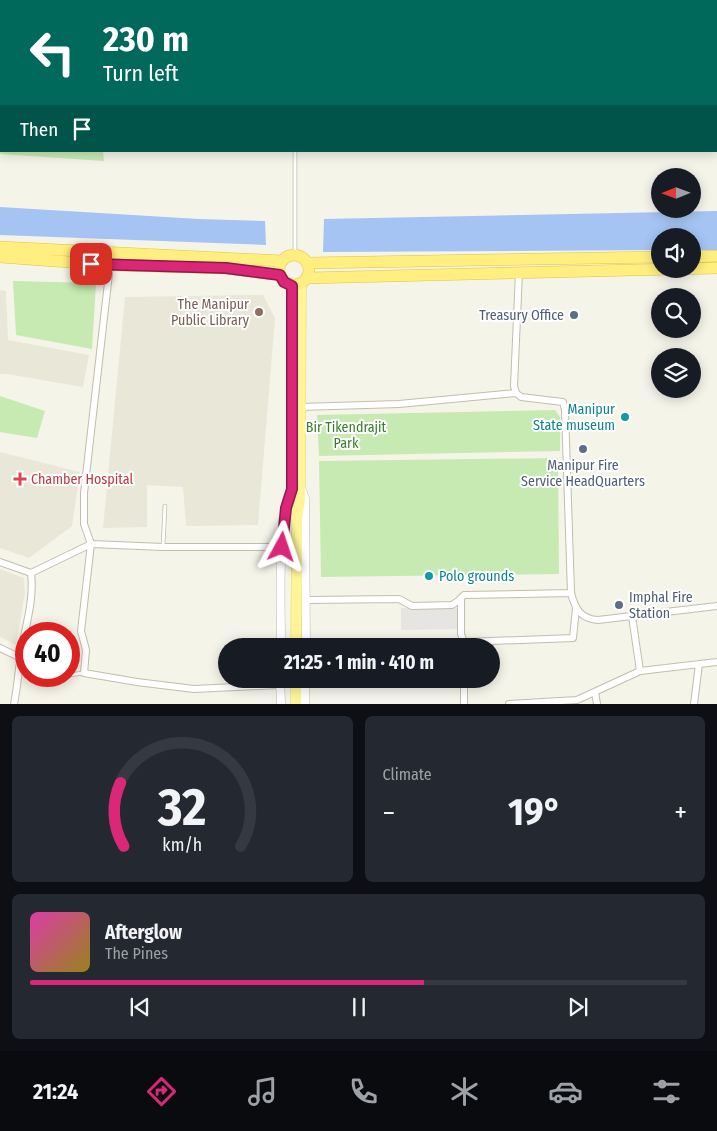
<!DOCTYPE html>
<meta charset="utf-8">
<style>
body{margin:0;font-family:"Fira Sans Condensed",sans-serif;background:#242831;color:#f1f3f6;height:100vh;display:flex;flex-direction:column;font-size:19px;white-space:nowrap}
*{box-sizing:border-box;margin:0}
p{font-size:16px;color:#9ea1a6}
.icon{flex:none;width:28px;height:28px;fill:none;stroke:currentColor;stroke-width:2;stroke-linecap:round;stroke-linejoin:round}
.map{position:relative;height:704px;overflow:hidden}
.details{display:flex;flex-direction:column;gap:12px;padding:12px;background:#0d0f14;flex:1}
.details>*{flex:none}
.hud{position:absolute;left:0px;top:0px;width:718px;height:152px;box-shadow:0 2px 12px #0003;background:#00695c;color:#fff;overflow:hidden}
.needle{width:32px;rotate:269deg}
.buttons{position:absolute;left:651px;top:168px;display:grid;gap:10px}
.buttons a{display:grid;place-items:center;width:50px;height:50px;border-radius:50%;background:#171b24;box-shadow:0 2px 12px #0003;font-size:25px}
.speed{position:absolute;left:15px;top:622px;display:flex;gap:10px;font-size:25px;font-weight:700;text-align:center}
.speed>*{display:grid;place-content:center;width:65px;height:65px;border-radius:50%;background:#171b24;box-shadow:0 2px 12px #0003;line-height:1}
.speed .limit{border:8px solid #d22;background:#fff;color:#111}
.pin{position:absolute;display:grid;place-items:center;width:42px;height:42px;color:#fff;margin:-21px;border-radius:10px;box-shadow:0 2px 8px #0006}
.me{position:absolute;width:55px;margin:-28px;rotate:5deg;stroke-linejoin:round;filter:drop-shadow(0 0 4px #0008)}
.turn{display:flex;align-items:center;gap:18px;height:105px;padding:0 20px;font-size:22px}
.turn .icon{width:65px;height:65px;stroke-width:2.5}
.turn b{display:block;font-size:35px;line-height:42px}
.then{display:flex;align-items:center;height:48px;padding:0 20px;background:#0003;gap:10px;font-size:19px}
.big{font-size:38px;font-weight:700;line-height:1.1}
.details .widget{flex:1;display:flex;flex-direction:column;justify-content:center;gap:8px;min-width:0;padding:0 18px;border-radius:8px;background:#242831}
.details .dial{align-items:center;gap:0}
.dial svg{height:130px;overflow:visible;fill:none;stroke:#363941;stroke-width:7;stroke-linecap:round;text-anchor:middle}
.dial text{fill:#f1f3f6;stroke:none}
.song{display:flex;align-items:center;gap:15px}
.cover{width:60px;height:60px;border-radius:8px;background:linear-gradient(135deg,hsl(320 70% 55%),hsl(50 70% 35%))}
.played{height:5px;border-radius:2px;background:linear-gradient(90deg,#db2777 60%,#363941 60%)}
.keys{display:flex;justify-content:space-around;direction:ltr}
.heat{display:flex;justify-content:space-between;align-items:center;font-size:28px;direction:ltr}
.details .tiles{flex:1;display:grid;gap:12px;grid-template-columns:1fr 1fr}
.widget:last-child{grid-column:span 2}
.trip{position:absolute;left:218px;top:638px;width:282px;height:50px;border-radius:25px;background:#171b24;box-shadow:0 2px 12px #0003;font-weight:700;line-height:50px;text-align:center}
.menu{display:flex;height:80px;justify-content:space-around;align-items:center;background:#090b0e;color:#9ea1a6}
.menu .icon{width:35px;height:35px}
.menu .on{color:#db2777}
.menu b{font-size:22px;color:#f1f3f6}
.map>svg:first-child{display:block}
</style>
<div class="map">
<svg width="717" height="704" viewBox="0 0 717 704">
<rect width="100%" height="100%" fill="#f5f4e9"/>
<!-- residential -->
<path fill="#e9e7d7" d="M0 290 6 291 8 340 89 355 83 387 7 374H0Z
M263 295 275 318 258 525 186 526 183 487 147 485V527L103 528 125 297Z
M0 452 80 472 72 526 29 558 0 548Z
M0 569 24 578 25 592 16 645 0 637Z"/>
<!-- green -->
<path fill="#c6eab1" d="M0 70 1 151H103L104 161 0 154Z
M13 281 96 283 92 349 16 335Z
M0 396 45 411 37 438 0 432Z
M555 410 560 417V451L319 456 317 415Z
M558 458 559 574 321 577 319 461Z"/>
<!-- parking -->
<path fill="#e6e5e1" d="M401 608H460V629L401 630Z"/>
<!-- water -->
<path fill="#a5c4f3" d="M0 0H276V1H1V34Z
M390 0H692L390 1Z
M0 207 199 219 265 221 266 245 0 235Z
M717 211V250H693L692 236H660V250L323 252 324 219Z"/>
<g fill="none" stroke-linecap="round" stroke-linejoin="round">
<defs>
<path id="service" d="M295 0V1
M697 1V0
M0 48H1
M716 51H717
M295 255V151
M163 547 165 506
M20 671 26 672
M69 675 83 673"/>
<path id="minor" d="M110 265 84 493V524L91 544 81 631 86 650 84 673 137 682 194 689 280 685
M519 272 514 386 516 393 521 397 563 402 565 410 571 593C575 609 581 619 598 620L717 606
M300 407 399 404 516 393
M0 562 31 573 91 544 163 547H282
M461 598V634L464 642
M307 600 399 599 412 606 452 605 458 601 464 595 571 593
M632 616 640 671
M464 646V642L573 638 576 608
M0 648 21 658
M464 679V704
M595 692 597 704
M14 704C18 684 19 665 22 646 27 621 34 598 31 573
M509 704 577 700 640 671 717 662
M694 704 699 664"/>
<path id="tertiary" d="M302 490 305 498 306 646
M281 646C281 599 277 536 291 492
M280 679 281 704
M305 704V679"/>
<path id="primary" d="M292 286V489L295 514
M296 646 297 518 300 501 301 284
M296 704V679"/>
<path id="trunk" d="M0 247 282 261
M279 270a15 15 0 1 1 30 0a15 15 0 1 1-30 0Z
M0 257 110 265 225 268 280 275
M692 257 717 256
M308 263 660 257
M308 278 717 268"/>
</defs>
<!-- service casing -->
<use href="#service" stroke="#c1beab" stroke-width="4.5"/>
<!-- minor casing -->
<use href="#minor" stroke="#c1beab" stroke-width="8"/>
<!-- tertiary casing -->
<use href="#tertiary" stroke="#c1beab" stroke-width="9"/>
<!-- primary casing -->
<use href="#primary" stroke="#e7d865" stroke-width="11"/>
<!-- trunk casing -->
<use href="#trunk" stroke="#e2c336" stroke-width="12"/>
<!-- service -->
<use href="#service" stroke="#fff" stroke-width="3"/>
<!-- minor -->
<use href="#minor" stroke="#fff" stroke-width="6"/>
<!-- tertiary -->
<use href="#tertiary" stroke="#fff" stroke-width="8"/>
<!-- primary -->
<use href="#primary" stroke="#fff598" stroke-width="10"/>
<!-- trunk -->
<use href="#trunk" stroke="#ffef81" stroke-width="11"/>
</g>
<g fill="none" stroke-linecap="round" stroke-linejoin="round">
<defs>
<path id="route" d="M91 264 226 268 280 275 284 282 292 286V489L286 508 282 547"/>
</defs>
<!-- route casing -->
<use href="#route" stroke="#8e194d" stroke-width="12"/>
<!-- route -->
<use href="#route" stroke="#db2777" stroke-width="9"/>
</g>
<!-- markers -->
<circle fill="#8d6e63" stroke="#fff" stroke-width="2" cx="259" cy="312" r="5"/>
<g fill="#5c6f8a" stroke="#fff" stroke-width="2">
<circle cx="574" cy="315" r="5"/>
<circle cx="583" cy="449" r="5"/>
<circle cx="619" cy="605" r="5"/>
</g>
<g fill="#0f9aa8" stroke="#fff" stroke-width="2">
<circle cx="625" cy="417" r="5"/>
<circle cx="429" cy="576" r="5"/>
</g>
<path fill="#e0444e" stroke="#fff" stroke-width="2" d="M17.5 471.5h5v5h5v5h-5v5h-5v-5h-5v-5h5z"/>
<g text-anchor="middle" stroke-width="4" stroke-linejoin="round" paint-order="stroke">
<!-- education labels -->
<g font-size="14" fill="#785e54" stroke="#fff" text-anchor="end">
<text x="249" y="309">The Manipur<tspan x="249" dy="16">Public Library</tspan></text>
</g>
<!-- service labels -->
<g font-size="14" fill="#4e5e75" stroke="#fff" text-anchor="end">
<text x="564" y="320">Treasury Office</text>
<text x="583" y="470" text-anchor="middle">Manipur Fire<tspan x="583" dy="16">Service HeadQuarters</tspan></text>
<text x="629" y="602" text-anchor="start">Imphal Fire<tspan x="629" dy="16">Station</tspan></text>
</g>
<!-- culture labels -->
<g font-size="14" fill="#0d838f" stroke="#fff" text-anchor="end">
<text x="615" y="414">Manipur<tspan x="615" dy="16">State museum</tspan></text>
<text x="439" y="581" text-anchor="start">Polo grounds</text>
</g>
<!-- park labels -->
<g font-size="14" fill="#387d28" stroke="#fff">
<text x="346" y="432">Bir Tikendrajit<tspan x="346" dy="16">Park</tspan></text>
</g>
<!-- health labels -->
<g font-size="14" fill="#be3a42" stroke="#fff" text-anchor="start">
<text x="31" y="484">Chamber Hospital</text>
</g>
</g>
</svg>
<div class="buttons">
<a><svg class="needle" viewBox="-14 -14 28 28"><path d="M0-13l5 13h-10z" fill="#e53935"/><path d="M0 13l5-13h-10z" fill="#9ea1a6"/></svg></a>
<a><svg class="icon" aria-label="sound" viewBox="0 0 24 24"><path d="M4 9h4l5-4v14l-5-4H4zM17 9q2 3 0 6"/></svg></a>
<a><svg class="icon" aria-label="search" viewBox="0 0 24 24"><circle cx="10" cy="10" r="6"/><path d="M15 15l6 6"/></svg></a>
<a><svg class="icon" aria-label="layers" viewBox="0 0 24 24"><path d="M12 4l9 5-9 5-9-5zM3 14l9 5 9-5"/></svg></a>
</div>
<div class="speed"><div class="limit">40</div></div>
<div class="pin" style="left:91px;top:264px;background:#d93025"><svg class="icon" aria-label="arrive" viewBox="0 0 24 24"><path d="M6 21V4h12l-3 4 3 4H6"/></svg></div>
<svg class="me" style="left:282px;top:547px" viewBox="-20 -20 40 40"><path d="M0-17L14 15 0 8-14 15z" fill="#db2777" stroke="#fff" stroke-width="4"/></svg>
<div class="trip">21:25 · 1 min · 410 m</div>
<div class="hud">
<div class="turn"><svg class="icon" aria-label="left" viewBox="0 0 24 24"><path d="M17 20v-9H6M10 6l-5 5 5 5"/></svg><div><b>230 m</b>Turn left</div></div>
<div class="then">Then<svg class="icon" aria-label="arrive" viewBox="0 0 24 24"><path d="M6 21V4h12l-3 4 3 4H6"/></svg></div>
</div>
</div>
<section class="details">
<div class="tiles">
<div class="widget dial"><svg viewBox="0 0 100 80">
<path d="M14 69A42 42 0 1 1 86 69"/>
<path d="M14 69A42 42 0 0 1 12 30" stroke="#db2777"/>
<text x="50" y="56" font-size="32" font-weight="700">32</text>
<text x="50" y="72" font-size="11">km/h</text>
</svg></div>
<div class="widget"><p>Climate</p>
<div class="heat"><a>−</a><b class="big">19°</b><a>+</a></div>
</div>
<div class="widget">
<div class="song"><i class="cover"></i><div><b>Afterglow</b><p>The Pines</p></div></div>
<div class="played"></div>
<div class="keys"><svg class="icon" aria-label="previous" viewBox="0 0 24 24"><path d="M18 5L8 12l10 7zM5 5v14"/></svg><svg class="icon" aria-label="pause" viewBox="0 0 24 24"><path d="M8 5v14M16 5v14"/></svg><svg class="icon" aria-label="next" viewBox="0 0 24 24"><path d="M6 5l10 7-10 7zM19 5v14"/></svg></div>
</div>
</div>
</section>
<nav class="menu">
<b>21:24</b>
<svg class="icon on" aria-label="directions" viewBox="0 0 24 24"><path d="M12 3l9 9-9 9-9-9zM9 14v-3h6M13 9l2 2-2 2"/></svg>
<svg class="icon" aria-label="music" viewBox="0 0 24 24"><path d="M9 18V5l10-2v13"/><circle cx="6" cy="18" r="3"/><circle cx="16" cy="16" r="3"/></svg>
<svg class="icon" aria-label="phone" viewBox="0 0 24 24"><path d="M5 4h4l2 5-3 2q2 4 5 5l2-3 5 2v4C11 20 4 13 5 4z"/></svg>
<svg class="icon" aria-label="climate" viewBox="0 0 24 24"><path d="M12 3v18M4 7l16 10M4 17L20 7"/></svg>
<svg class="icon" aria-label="car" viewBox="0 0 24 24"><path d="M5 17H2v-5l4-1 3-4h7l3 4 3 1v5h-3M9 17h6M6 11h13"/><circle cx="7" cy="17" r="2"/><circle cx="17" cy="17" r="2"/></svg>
<svg class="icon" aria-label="filters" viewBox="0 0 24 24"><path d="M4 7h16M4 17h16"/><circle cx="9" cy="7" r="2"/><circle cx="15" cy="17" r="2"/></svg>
</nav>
